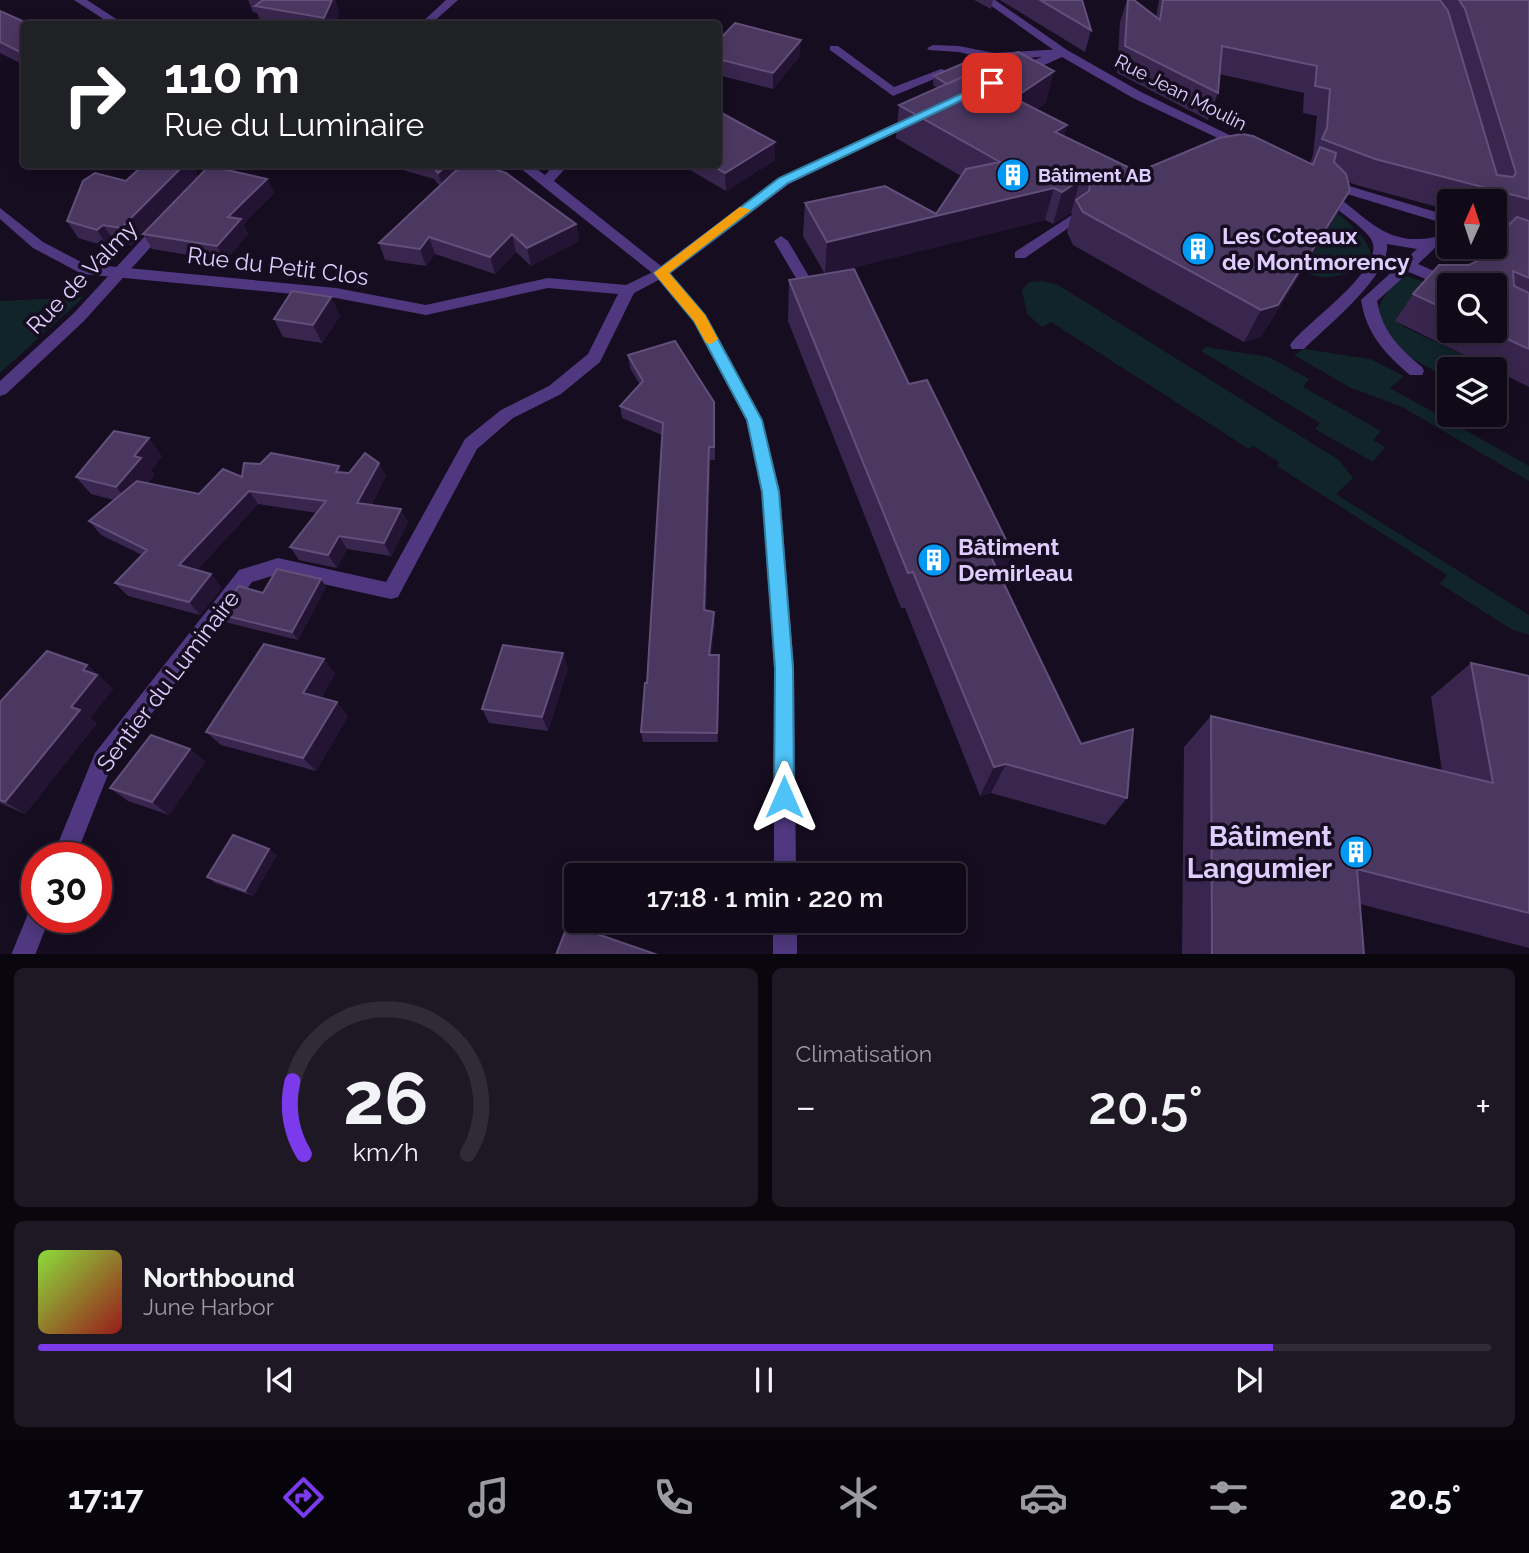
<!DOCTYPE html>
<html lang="fr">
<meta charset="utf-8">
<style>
body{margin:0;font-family:Raleway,sans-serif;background:#1e1825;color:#f1f3f6;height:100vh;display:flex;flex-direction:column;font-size:26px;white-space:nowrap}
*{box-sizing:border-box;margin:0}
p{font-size:23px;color:#9c9aa2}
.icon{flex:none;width:38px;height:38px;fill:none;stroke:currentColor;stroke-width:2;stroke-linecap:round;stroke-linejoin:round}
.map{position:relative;height:954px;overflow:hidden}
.side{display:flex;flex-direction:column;gap:14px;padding:14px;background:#09060d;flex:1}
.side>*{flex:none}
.hud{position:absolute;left:21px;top:21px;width:700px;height:147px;border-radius:7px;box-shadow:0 4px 18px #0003,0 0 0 2px #302b37;background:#202124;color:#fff;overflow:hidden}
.needle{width:46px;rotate:3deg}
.buttons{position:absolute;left:1437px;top:189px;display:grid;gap:14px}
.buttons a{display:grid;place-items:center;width:70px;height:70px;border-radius:7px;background:#100a18;box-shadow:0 4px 18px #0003,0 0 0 2px #302b37;font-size:35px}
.speed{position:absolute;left:21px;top:842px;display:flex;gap:14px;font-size:35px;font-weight:700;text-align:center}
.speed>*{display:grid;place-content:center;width:91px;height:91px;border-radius:50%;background:#100a18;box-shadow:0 4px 18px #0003,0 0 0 2px #302b37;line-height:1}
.speed .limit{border:10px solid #d22;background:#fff;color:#111}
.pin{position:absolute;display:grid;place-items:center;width:60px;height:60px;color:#fff;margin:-30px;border-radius:14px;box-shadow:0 4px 10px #0006}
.me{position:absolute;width:77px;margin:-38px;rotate:0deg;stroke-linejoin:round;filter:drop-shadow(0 0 5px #0008)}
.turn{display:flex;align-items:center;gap:24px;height:147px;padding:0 28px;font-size:32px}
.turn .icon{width:91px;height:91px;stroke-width:2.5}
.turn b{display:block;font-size:49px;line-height:60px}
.big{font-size:52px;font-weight:600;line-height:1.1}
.side .card{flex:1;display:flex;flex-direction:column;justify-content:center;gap:10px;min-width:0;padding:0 24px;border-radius:10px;background:#1e1825}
.side .dial{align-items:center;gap:0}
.dial svg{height:182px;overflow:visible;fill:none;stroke:#302b37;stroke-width:7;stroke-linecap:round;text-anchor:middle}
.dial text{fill:#f1f3f6;stroke:none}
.song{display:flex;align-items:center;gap:21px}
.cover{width:84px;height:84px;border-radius:10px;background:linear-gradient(135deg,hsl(90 70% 55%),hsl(0 70% 35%))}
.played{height:7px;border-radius:4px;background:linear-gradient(90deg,#7c3aed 85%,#302b37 85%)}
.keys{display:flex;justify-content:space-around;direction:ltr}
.heat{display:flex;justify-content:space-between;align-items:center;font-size:38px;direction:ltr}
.side .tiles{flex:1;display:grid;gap:14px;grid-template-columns:1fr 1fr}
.card:last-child{grid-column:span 2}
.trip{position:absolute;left:564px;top:863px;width:402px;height:70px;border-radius:7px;background:#100a18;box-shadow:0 4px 18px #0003,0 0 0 2px #302b37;font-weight:600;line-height:70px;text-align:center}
.menu{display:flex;height:112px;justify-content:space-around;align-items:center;background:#06040a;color:#9c9aa2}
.menu .icon{width:49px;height:49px}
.menu .on{color:#7c3aed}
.menu b{font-size:32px;color:#f1f3f6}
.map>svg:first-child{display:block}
</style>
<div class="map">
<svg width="1529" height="955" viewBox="0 0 1529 955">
<rect width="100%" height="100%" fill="#160d20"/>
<!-- green -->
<path fill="#10242a" d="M1326 204C1344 218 1402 262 1349 273 1332 277 1323 280 1307 273L1315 260 1298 253Z
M1406 276 1437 286 1398 316 1404 327 1493 369H1476L1463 362 1456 369H1449L1448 378C1413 359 1388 350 1377 309L1391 286Z
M1043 281 1058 285 1339 460 1353 478 1336 494 1529 615V635L1513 630 1440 584 1447 575 1277 466 1279 462 1253 446 1249 449 1051 322 1042 327 1027 314 1022 290 1029 282Z
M84 297 0 373V301Z
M1206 347 1269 357 1309 379 1303 387 1381 431 1373 440 1385 447 1373 462 1315 429 1320 423 1201 351Z
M1304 349 1370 359 1404 376 1390 388 1529 466V481L1402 407 1349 387 1294 355Z"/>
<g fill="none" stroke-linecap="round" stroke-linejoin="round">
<!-- service -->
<path fill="#4f387f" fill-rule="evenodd" d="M933 45 959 46 994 53 1063 49 1069 52 1063 55 994 61 959 52 929 50 927 48Z
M830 46H838L894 87 941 69 951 72 893 96 830 50Z
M1328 187C1335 189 1336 195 1342 200 1381 232 1397 248 1449 234V244L1435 248 1418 264 1457 281 1459 285H1449V289L1409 272 1377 301C1382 331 1399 348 1422 367L1424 371 1422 375H1410C1385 354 1366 333 1361 300L1417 249 1387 244C1391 275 1325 328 1304 349H1292L1290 345C1305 323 1385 270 1372 241 1366 228 1334 208 1322 198L1321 191Z
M0 208 43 242 85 264 336 288 426 305 434 310 426 315 336 298 82 274 33 248 0 219Z
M1072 215 1079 219 1077 222 1025 258H1015V252Z
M781 236 788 241 817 290 815 294 810 295 803 290 774 241Z"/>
<!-- pedestrian -->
<path fill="#4f387f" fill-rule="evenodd" d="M661 268 668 273 666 276 634 293 600 362 561 394 513 418 477 449 398 597 391 599 278 574 252 582 111 767 75 858H52L95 753 239 570 278 558 386 582 465 439 501 410 549 386 588 354 618 294 548 288 426 315 418 310 421 306 548 278 626 285Z
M37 906V917H50L35 955H11L30 909Z"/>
<!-- minor -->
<path fill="#4f387f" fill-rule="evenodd" d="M74 0H87L124 24H111Z
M446 0H458L431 24H420Z
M983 0H995L1067 50 1141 92 1252 146 1251 149H1241L1133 98 1062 57 1020 76H1012V70L1055 51Z
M917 113 921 114V120L789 184 670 274 705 315 762 420 780 492 794 668 796 875H774V668L762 492 746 420 694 322 656 276 515 164H530L545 175 555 164H569L554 181 661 266 779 178Z
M216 164H230L208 186H198V180Z
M1329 180 1449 216V225L1324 187V181Z
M162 222 169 226 167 229 84 321 6 394 0 396V381L74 313 157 223Z
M1494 231 1529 243V253L1494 240Z
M773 920H797V955H773Z"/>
</g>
<!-- wall -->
<path fill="#39264e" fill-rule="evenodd" d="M248 0H335L339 12 334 24H276L261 22 257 13 253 12Z
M974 0H993L991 9Z
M1000 0H1082L1091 30 1085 52Z
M1127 0H1134L1156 17 1159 0H1529V387L1395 321 1413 294 1473 263 1479 254 1508 226 1494 223V201H1449V210L1360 186 1348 182 1350 190 1332 223 1261 337 1244 342 1073 245 1067 232 1072 213H1071L1053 224 1045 220 831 273 909 384 1012 552 1002 579 1081 744 1127 798 1105 825 991 793 980 796 905 608H901L788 321 789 280 825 274 803 236 805 203 936 214 961 176 896 138 899 105 938 88 933 85 934 76 1046 103 1037 109 1067 125 1064 136 1138 172 1310 163 1313 155 1317 116 1303 113 1304 93 1219 74 1218 93 1208 120 1117 73 1120 22ZM1449 285 1494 331H1449Z
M0 11 24 24V65L0 53Z
M718 41 800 56 773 89 718 75Z
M775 142V160L726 191 680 164H718Z
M382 164H479L576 224 579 241 531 266 516 252 495 274 435 254 426 266 385 260 379 243 440 186 434 179Z
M95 173 132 245 115 242 108 247 78 238 67 221Z
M267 179 274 193 243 224 248 234 225 261 152 249 143 234Z
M331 297 340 316 322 343 283 337 274 319Z
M628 355 715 415V460H710L706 610 715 623 711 655H719V666L718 742H643L641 732 647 683 662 435 622 418 620 406 640 385 630 368Z
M162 456 151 470 154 475 148 483 199 494 242 477 343 473 386 476 371 505 408 522 391 556 347 549 337 568 299 560 290 547 317 513 258 504 197 570 222 587 200 615 128 596 115 583 142 555 101 535 89 521 114 500 91 494 76 477Z
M321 579 326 587 298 640 225 622 218 614 263 593Z
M324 659 335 674 321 698 348 716 316 771 221 745 206 732Z
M1471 663 1529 676V948L1360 904 1364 955H1182L1184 747 1211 716 1442 771 1431 697Z
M87 665 113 689 90 718 97 723 25 814 0 803V702Z
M568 668 548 731 489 723 482 709Z
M190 749 205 762 169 815 128 801 110 788Z
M277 855 253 896 215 883 207 877Z"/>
<!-- shaded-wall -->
<path fill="#231434" d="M332 0H335L339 12 334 24H326L324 18Z
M801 40 800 56 773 89V73Z
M1054 71 1046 103 1007 130 1014 98Z
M1067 125 1059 157 1055 132Z
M775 142V160L726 191 725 173Z
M185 164H192L199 177 132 245 121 228Z
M448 164H469L443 188 438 173Z
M267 179 274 193 243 224 248 234 225 261 217 246 228 217Z
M1080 180 1071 213 1053 224 1062 192Z
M1054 188 1045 220 825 275 827 242Z
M1350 190 1332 223 1261 337 1244 342 1261 310Z
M576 224 579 241 531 266 527 248Z
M103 225 115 242 108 247 97 230Z
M512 234 516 252 495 274 490 257Z
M429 237 435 254 426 266 420 249Z
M331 297 340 316 322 343 313 325Z
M149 438 162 456 151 470 154 475 131 504 116 487 134 456Z
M709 447 710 460 705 621 704 610Z
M379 463 386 476 364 517 357 503Z
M339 466 347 480 336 472Z
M249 491 258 504 190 578 179 565Z
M401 509 408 522 391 556 384 543Z
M339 536 347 549 337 568 328 555Z
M1012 552 999 588 991 557Z
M211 574 222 587 200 615 189 602Z
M321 579 326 587 298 640 292 632Z
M714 612 715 623 710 666 709 655Z
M563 653 568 668 548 731 542 717Z
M719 655V666L718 742 717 733Z
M324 659 335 674 315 708 303 693Z
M87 665 113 689 90 718 97 723 25 814 5 802 71 707 83 670Z
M337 702 348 716 316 771 303 758Z
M190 749 205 762 169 815 152 802Z
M1006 764 991 793 980 796 994 767Z
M269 849 277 855 253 896 245 891Z"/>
<!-- building -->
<path fill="#4b3861" stroke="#624f7a" stroke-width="2" d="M263 0H332L324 18 255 6Z
M1040 0H1082L1091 30Z
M1128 0H1134L1160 20 1163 0H1440L1448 11 1497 175 1513 177 1516 173 1465 9 1459 0H1529V199L1375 159 1322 139 1327 128 1330 89 1315 86 1317 66 1222 46 1218 93 1125 46Z
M0 11 29 24H24V54L0 42Z
M735 23 801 40 773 73 718 59V41Z
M1018 52 1054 71 1014 98 1067 125 1055 132 1138 172 1219 138 1242 134 1253 136 1313 165 1320 147 1336 153 1334 162 1346 174 1350 190 1278 305 1261 310 1083 212 1076 200 1089 191 1090 184 1080 180 1062 192 1054 188 827 242 805 203 885 186 936 214 966 169 1000 162 899 105Z
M964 63 989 65 947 84 934 76Z
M718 111 775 142 725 173 710 164H718Z
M144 164H185L121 228 103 225 97 230 67 221 83 181 95 173 126 181Z
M430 164H448L438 173Z
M463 164H479L506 173 576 224 527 248 512 234 490 257 429 237 420 249 379 243Z
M209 166 267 179 228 217 241 219 217 246 143 234Z
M1517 217 1529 221V278L1513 271 1514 286 1529 293V349L1490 331H1494V285H1449V311L1413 294 1439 265H1469L1480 260 1479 254 1487 247H1494V239Z
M854 269 909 384 927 380 1012 552 991 557 1081 744 1133 729 1127 798 1006 764 994 767 913 572 908 573 789 280Z
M292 291 331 297 313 325 274 319Z
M675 341 714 402V447H709L704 610 714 612 709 655H719L717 733 641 732 645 683H647L663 423 620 406 643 381 628 355Z
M114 431 149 438 134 456 141 458 116 487 76 477Z
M271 453 339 466 336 472 349 473 365 453 379 463 357 503 401 509 384 543 339 536 328 555 290 547 326 501 249 491 179 565 211 574 189 602 115 583 147 550 89 521 137 481 199 494 223 469 242 477 244 463 260 464Z
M277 569 321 579 292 632 218 614 239 586 263 593Z
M264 644 324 659 303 693 337 702 303 758 206 732Z
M503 645 563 653 542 717 482 709Z
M47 651 87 665 83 670 97 675 71 707 80 710 5 802 0 800V702Z
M1471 663 1529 676V913L1357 869 1364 955H1212L1211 716 1493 783Z
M151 735 190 749 152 802 110 788Z
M233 835 269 849 245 891 207 877Z
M568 924 658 955H556Z"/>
<!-- route -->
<path fill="#4fc3f7" stroke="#337fa1" stroke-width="2" d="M989 81 998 83 788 183 669 273 705 315 762 420 779 492 793 668 794 797 791 804 784 807 777 804 774 797 775 668 762 492 747 420 694 321 654 273 779 178Z"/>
<!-- slow -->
<path fill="#f59e0b" d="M740 207 751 210 669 273 705 315 718 339 711 344 706 343 694 321 654 273Z"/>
<!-- icons -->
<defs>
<symbol id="building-disc" viewBox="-11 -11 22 22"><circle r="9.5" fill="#0299f5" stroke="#160d20"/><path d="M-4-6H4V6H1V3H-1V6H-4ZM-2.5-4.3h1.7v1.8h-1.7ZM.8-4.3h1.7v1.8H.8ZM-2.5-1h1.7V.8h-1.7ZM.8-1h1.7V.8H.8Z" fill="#fff"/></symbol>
</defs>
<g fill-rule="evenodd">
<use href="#building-disc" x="994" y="156" width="38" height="38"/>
<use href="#building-disc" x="1179" y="230" width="38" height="38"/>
<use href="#building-disc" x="915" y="541" width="38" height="38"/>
<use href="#building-disc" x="1337" y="833" width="38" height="38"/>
</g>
<g text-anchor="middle" stroke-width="7" stroke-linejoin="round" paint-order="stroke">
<!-- far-street labels -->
<g font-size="19" fill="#e0cdff" stroke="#160d20">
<text transform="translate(1181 92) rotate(27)" y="7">Rue Jean Moulin</text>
</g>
<!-- far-poi labels -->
<g font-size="19" font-weight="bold" fill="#e0cdff" stroke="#160d20" text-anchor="start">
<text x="1038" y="182">Bâtiment AB</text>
</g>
<!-- poi labels -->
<g font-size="23" font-weight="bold" fill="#e0cdff" stroke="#160d20" text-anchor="start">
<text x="1222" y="244">Les Coteaux<tspan x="1222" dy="26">de Montmorency</tspan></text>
<text x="958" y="555">Bâtiment<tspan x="958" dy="26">Demirleau</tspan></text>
</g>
<!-- street labels -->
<g font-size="23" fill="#e0cdff" stroke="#160d20">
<text transform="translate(278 266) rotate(7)" y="8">Rue du Petit Clos</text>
<text transform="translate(82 277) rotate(-46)" y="8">Rue de Valmy</text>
<text transform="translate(168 681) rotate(-53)" y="8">Sentier du Luminaire</text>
</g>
<!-- near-poi labels -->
<g font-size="28" font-weight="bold" fill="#e0cdff" stroke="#160d20" text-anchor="end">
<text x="1332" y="846">Bâtiment<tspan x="1332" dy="32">Langumier</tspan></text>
</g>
</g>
</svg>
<div class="buttons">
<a><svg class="needle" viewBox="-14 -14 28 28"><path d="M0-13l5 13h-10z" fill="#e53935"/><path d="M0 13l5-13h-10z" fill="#9c9aa2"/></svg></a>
<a><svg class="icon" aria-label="search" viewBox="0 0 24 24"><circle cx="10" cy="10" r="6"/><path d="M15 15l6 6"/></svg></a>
<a><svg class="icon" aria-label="layers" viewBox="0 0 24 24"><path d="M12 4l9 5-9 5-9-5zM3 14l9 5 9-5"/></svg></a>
</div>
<div class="speed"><div class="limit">30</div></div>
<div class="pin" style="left:992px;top:83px;background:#d93025"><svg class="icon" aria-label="arrive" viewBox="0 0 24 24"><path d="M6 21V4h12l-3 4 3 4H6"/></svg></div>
<svg class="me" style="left:784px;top:797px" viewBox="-20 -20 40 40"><path d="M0-17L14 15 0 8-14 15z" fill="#4fc3f7" stroke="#fff" stroke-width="4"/></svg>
<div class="trip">17:18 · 1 min · 220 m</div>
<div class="hud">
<div class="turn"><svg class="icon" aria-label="right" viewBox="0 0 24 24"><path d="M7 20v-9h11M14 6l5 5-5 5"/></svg><div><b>110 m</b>Rue du Luminaire</div></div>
</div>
</div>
<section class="side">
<div class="tiles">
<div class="card dial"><svg viewBox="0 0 100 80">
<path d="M14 69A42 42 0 1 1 86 69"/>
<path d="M14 69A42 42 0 0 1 9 37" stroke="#7c3aed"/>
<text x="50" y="56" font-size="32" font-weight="700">26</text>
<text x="50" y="72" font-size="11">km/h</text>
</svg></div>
<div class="card"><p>Climatisation</p>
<div class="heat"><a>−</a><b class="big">20.5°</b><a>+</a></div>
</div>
<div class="card">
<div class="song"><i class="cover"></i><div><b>Northbound</b><p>June Harbor</p></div></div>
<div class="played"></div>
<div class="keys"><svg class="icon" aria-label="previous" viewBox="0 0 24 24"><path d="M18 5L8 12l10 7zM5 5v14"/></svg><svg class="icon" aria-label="pause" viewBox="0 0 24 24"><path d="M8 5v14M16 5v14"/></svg><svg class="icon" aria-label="next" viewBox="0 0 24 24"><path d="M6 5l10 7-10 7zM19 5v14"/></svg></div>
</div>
</div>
</section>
<nav class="menu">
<b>17:17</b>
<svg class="icon on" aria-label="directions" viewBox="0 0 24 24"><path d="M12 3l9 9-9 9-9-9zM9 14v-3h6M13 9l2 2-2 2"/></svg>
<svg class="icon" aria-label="music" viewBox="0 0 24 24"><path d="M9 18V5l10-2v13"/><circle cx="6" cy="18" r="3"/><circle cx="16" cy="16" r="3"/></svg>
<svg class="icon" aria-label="phone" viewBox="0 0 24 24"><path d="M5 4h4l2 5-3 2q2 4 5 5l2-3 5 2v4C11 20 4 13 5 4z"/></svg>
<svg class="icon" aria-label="climate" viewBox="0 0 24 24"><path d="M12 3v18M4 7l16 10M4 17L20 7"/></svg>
<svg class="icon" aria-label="car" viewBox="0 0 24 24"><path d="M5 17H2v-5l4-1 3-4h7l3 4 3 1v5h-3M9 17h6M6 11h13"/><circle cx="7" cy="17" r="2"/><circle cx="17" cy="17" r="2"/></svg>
<svg class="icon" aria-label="filters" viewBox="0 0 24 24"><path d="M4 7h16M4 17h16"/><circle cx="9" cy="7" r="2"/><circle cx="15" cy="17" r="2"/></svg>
<b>20.5°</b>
</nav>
